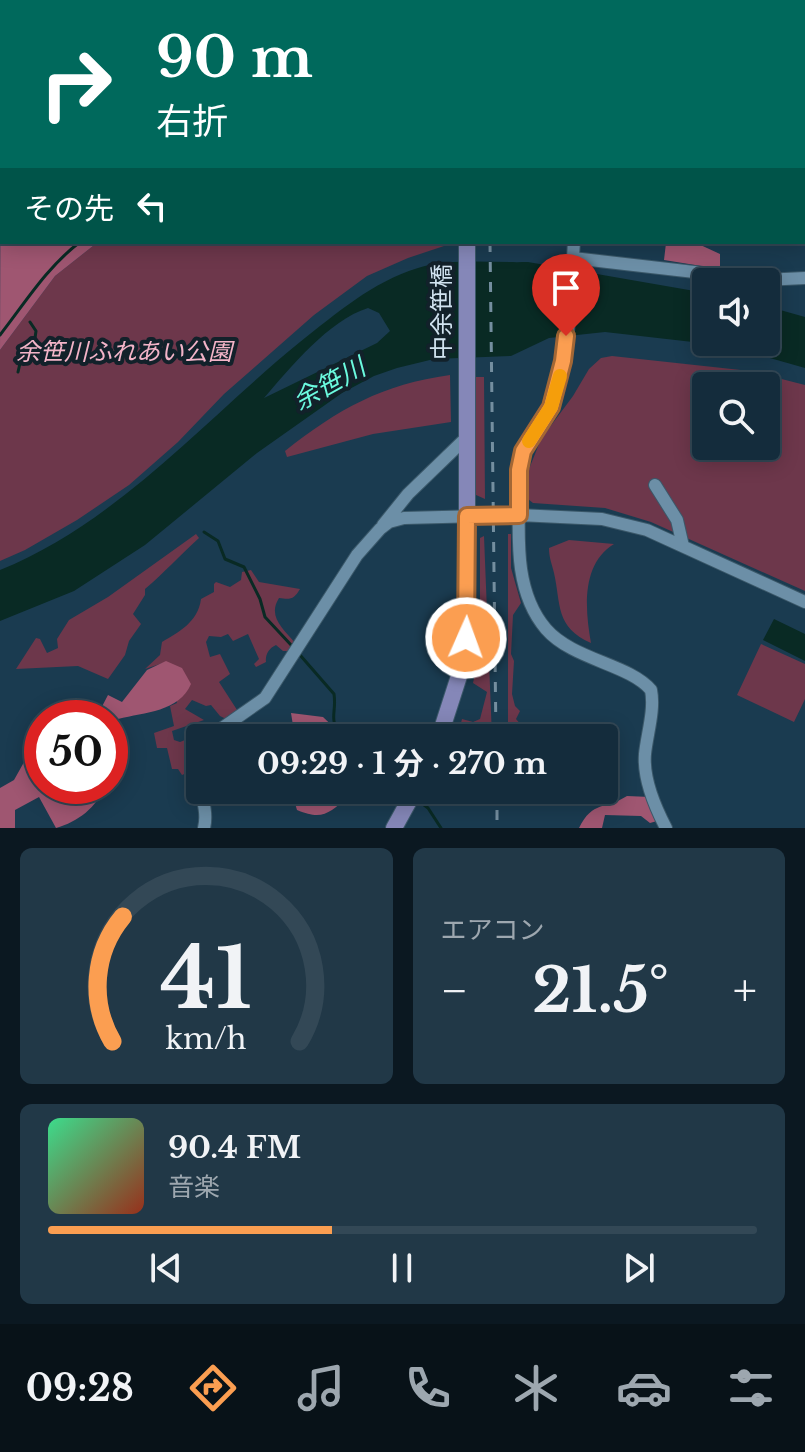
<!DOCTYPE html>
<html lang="ja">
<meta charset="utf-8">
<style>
body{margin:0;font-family:"Libre Baskerville","Noto Sans JP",serif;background:#213847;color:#f1f3f6;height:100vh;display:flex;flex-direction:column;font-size:30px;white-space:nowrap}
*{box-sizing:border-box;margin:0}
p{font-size:26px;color:#9da7af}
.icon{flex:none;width:44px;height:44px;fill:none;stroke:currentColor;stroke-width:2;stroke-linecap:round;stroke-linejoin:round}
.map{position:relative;height:828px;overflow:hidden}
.sheet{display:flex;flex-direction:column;gap:20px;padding:20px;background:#0b1821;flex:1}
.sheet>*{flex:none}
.guide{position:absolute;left:0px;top:0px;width:806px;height:244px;box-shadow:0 4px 20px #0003,0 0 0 2px #334856;background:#00695c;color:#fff;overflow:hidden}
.controls{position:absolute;left:692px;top:268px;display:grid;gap:16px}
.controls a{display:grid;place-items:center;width:88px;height:88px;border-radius:8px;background:#142c3c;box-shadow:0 4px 20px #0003,0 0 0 2px #334856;font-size:40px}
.speed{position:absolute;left:24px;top:700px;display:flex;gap:16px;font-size:40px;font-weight:700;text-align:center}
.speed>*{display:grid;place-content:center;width:104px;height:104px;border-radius:50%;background:#142c3c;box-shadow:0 4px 20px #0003,0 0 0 2px #334856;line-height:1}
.speed .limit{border:12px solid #d22;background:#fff;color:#111}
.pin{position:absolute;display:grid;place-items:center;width:68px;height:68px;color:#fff;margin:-82px -34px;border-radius:50% 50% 50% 0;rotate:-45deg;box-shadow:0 0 8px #0007}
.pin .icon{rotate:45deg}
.me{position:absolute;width:88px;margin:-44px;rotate:2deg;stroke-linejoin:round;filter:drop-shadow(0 0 6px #0008)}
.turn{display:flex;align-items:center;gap:28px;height:168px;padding:0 24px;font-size:36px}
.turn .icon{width:104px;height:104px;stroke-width:2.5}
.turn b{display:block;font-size:56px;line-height:68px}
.then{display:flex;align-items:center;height:76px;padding:0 24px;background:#0003;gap:16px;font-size:30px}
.big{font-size:60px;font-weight:700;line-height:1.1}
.sheet .widget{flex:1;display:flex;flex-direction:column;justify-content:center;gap:12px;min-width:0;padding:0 28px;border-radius:12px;background:#213847}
.sheet .dial{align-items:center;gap:0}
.dial svg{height:208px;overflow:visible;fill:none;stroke:#334856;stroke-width:7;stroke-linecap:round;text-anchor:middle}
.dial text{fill:#f1f3f6;stroke:none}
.song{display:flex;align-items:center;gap:24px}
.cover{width:96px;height:96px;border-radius:12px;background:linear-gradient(135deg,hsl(150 70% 55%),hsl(10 70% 35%))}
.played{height:8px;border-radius:4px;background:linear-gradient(90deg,#fb9e51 40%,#334856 40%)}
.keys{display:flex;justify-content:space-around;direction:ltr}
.heat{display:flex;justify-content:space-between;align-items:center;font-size:44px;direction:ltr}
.sheet .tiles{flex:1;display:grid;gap:20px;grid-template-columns:1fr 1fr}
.widget:last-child{grid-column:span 2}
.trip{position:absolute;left:186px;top:724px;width:432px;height:80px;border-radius:8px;background:#142c3c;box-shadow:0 4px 20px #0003,0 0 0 2px #334856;font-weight:700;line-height:80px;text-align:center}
.tab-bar{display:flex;height:128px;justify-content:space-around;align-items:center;background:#081218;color:#9da7af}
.tab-bar .icon{width:56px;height:56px}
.tab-bar .current{color:#fb9e51}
.tab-bar b{font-size:36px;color:#f1f3f6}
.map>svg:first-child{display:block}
</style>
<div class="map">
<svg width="805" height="828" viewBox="0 0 805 828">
<rect width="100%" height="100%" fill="#1a3b50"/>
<!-- green -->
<path fill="#6d374b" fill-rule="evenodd" d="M98 242H456L408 258 367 276 314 315 224 394 178 442 129 485 77 520 25 550 0 561V350L55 276Z
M612 356 750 371 805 385V591L651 522 605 508 533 503 528 499 529 469 541 439 573 396 589 369 601 358ZM706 386H766V446H706Z
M450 375 451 422 373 434 287 457 285 451C338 409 383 384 450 375Z
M475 377H484L485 499 476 495Z
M196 534 199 538C180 555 164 573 145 589V595L133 614 141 624 129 641 125 655 108 679 78 666 16 669 36 638 40 639 47 653 58 648 57 639 69 620 108 597Z
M508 534H511V568L521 603 513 615 511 654 514 661 512 694 515 706 520 711 516 719 522 726 516 738H508Z
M484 536 492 737H486V727L461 723 462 719 473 722 480 719 487 692 473 683 479 654 476 645 480 616V538Z
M569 540 614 544C581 564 585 610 591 643 555 627 561 604 554 573 552 564 549 558 549 548Z
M251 570 259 582 300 589C294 599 291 600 279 598 267 617 284 629 295 643L289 651H283L276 645C269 648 265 655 266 662L256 667 254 664 259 659 248 634 233 641 228 634 221 637 209 636 206 642 210 657 220 654 230 674 219 682 239 713 228 720 220 716 211 705 206 706 192 700 185 709 204 720 172 731 174 740 180 742 190 738 195 741 189 751V772L182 775 178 769H172L167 748H157L154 733 174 726 170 706 177 703 166 662 145 669 160 655 162 642C179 632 198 622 201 599L214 592V584L216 582 230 587 241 580 242 572Z
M761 644 805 664V699L794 722 737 695Z"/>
<!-- forest -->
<path fill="#9f5671" d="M1 0H324L2 2V242H98L55 276 0 350Z
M663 242H694L720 254V269L664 260 666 243Z
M166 661 182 668 191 684C179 712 145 712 118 719L119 752 110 773V718H96L108 695 122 702 147 670Z
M291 713 323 717 345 738H295Z
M28 755 42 763V786H105C97 807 78 822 56 828L39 797 15 810V828H0V788L14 780Z
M307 790H350L349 796C329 813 323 821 297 810L294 800Z
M627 796 650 797 657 821 650 823 641 816 605 815 602 828H579C593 800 605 810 627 796Z"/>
<!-- water -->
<path fill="#092a24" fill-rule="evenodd" d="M528 262 706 293V342H766V306L805 317V368L728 346 605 332 549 338 511 356 434 359 397 368 374 376 342 393 257 453 145 545 74 591 0 621V570C117 523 204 420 300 342 337 313 372 282 418 268 452 258 492 263 528 262ZM368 308 379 313 390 331 377 343 264 398C290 368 329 320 368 308Z
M774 619 805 634V661L763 640Z"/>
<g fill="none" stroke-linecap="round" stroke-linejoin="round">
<!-- stream -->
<path stroke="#092a24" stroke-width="3" d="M0 335C25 303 47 267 80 242
M26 351 35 338 36 331 30 322
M18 372 21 359
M204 532 218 541 225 559 244 567 260 599 265 617 292 646
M300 655 334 694C337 715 327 718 343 738
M415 798 428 808 441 828"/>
<defs>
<path id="minor" d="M622 2V0
M574 242C571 282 571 325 563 364 559 384 554 404 544 422 537 432 528 440 523 452 518 467 519 484 519 501 518 544 516 594 546 629 573 660 629 664 651 690 655 710 647 734 645 754 643 778 655 807 666 828
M573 258 764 280 805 278
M655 485 677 520 683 546
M383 525 408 494 466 438
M208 738 265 698 357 555 380 529 389 522 404 518 519 515 602 519 647 530 805 602
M200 746C186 773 211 800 204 828"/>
<path id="major" d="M472 2V0
M439 738 460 673 467 620V242
M394 828 415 790"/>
</defs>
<!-- minor casing -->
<use href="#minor" stroke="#3b5869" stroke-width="14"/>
<!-- major casing -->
<use href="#major" stroke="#3b5869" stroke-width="18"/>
<!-- minor -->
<use href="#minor" stroke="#6c8fa7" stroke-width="12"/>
<!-- major -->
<use href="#major" stroke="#8587b8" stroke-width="16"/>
<!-- rail -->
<path stroke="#748e9f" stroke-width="3" stroke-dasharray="10 10" stroke-linecap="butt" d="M498 0V2
M490 242 496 738
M497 790V828"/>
</g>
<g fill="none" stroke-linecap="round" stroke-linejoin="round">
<defs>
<path id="route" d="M466 638 467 516 519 515V470L523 451 551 407 563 361 566 336"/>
</defs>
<!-- route casing -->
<use href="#route" stroke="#a36735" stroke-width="20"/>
<!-- route -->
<use href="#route" stroke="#fb9e51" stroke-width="14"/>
<!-- slow -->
<path stroke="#f59e0b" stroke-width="14" d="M529 441 551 407 560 376"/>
</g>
<g text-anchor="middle" stroke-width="8" stroke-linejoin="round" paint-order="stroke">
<!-- street labels -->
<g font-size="24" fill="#d1e3f0" stroke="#12212a">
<text transform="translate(442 312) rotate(-90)" y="8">中余笹橋</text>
</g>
<!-- park labels -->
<g font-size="24" font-style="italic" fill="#f3b4c8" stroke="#12212a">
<text x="124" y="360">余笹川ふれあい公園</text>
</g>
<!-- water labels -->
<g font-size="26" font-style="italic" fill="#6bfade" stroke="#12212a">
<text transform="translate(329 384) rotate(-29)" y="9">余笹川</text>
</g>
</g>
</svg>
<div class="controls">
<a><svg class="icon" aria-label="sound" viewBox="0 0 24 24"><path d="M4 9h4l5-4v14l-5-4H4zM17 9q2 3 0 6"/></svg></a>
<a><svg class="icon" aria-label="search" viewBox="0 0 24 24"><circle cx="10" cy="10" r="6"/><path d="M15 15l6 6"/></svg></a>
</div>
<div class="speed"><div class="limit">50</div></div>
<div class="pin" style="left:566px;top:336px;background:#d93025"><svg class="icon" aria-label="arrive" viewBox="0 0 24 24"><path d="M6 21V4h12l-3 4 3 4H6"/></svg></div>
<svg class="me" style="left:466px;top:638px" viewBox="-20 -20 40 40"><circle r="17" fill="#fb9e51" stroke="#fff" stroke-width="3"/><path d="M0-11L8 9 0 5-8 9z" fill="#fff"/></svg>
<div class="trip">09:29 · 1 分 · 270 m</div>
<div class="guide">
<div class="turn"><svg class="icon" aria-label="right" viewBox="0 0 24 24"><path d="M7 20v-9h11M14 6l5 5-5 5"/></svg><div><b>90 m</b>右折</div></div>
<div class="then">その先<svg class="icon" aria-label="left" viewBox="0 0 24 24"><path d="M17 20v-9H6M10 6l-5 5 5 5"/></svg></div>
</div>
</div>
<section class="sheet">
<div class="tiles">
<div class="widget dial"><svg viewBox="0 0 100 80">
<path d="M14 69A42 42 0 1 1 86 69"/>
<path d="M14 69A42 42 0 0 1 18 21" stroke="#fb9e51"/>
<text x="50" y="56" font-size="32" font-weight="700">41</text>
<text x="50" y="72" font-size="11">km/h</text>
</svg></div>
<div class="widget"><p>エアコン</p>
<div class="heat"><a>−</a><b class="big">21.5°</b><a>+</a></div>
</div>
<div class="widget">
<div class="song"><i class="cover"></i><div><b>90.4 FM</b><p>音楽</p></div></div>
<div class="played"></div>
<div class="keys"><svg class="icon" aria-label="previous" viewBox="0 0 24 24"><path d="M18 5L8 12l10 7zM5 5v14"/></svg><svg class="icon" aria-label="pause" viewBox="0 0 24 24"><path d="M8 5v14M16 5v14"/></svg><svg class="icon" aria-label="next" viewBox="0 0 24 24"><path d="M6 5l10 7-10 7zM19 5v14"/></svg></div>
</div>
</div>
</section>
<nav class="tab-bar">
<b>09:28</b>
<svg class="icon current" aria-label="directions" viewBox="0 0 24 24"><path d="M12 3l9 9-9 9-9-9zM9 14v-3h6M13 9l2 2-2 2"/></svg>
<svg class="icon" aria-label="music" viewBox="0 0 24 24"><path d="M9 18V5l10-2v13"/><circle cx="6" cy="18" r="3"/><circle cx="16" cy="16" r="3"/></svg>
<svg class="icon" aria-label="phone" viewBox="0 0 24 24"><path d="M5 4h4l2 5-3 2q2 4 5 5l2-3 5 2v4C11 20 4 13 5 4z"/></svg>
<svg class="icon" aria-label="climate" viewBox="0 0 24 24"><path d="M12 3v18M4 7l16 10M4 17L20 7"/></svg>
<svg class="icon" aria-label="car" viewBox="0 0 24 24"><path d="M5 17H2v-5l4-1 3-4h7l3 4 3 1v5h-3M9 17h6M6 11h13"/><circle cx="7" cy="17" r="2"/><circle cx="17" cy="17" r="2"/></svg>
<svg class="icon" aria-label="filters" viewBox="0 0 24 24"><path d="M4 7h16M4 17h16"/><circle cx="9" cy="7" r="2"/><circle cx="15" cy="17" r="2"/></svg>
</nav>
